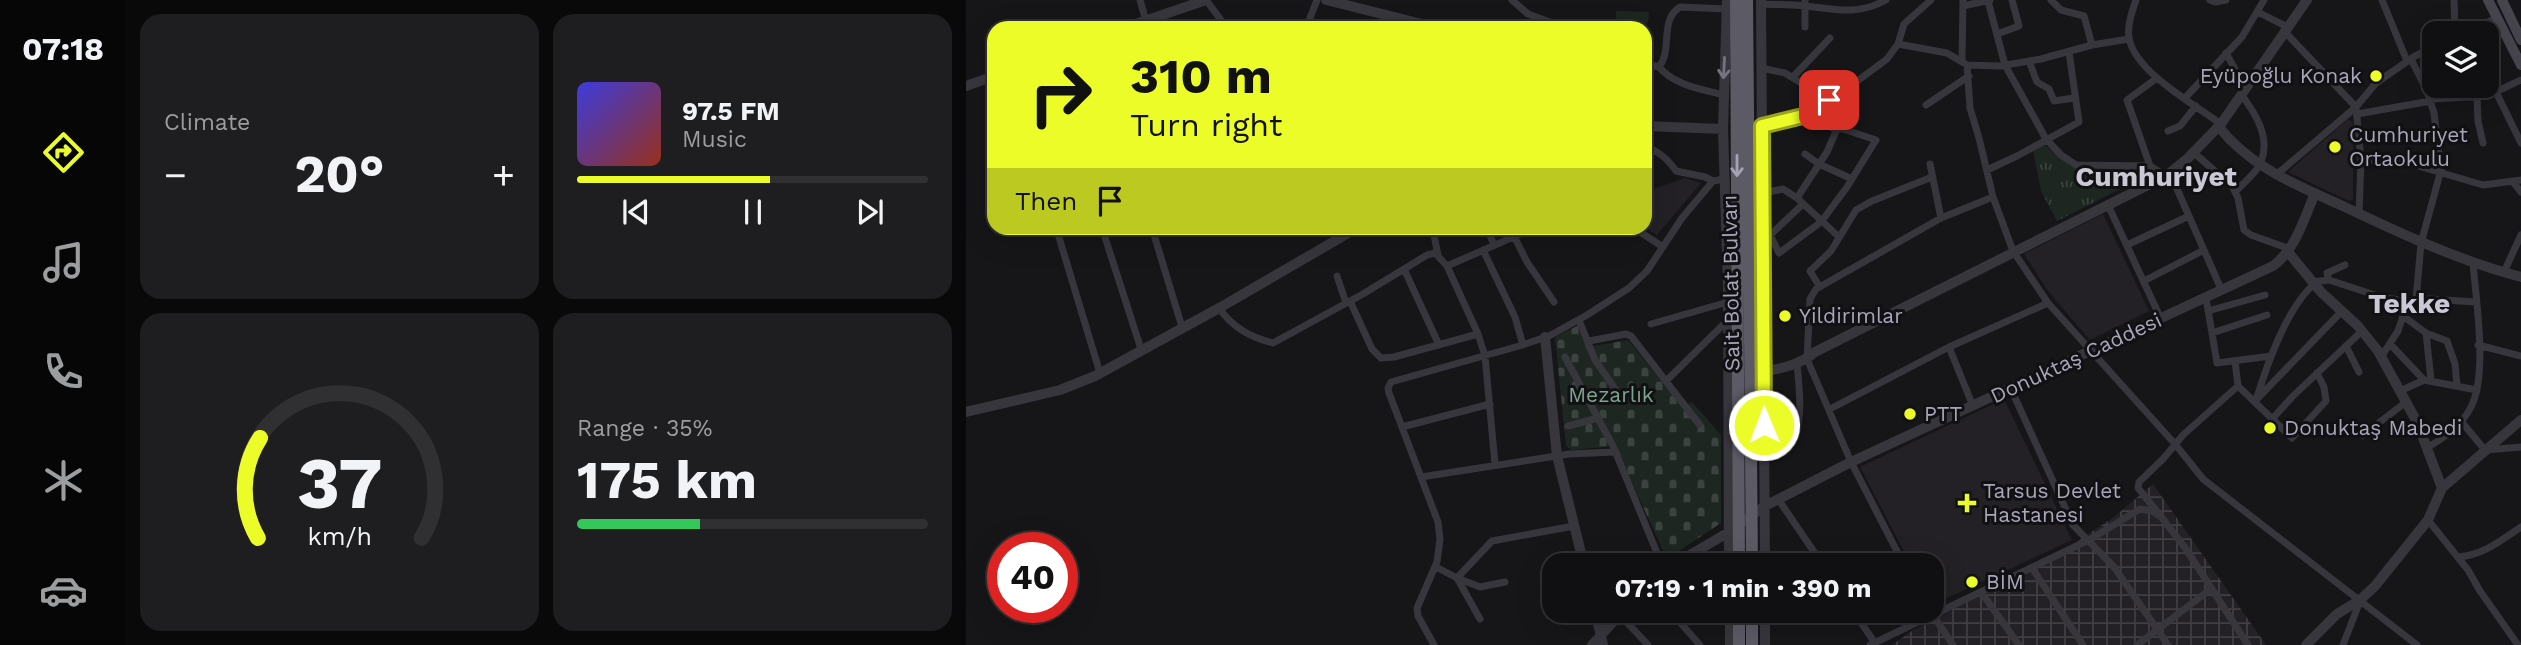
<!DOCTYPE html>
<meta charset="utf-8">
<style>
body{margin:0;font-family:"Work Sans",sans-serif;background:#1e1e20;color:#f1f3f6;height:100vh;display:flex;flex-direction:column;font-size:26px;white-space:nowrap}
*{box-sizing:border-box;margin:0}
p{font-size:23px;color:#9c9d9f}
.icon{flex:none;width:38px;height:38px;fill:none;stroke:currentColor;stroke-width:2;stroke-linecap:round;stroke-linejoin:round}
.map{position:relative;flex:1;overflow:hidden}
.drawer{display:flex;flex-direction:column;gap:14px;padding:14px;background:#09090a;width:840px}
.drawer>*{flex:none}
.top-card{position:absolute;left:21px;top:21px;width:665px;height:214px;border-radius:21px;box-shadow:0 7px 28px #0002,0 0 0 2px #303032;background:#ebfc28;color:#111;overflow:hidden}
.tools{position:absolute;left:1456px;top:21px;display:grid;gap:14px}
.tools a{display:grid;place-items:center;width:77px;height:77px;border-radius:14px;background:#101012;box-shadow:0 7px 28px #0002,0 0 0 2px #303032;font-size:35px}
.speed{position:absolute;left:21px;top:532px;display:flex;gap:14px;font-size:35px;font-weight:700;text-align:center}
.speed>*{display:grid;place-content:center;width:91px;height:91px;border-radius:50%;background:#101012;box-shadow:0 7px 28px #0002,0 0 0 2px #303032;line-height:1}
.speed .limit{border:10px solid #d22;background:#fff;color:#111}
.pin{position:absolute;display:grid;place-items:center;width:60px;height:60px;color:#fff;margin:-30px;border-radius:14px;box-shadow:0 4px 10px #0006}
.me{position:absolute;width:77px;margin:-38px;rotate:359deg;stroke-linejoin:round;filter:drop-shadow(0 0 5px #0008)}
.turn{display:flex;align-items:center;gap:24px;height:147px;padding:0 28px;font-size:32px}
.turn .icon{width:91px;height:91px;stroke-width:2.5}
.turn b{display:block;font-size:49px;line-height:60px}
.then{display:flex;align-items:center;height:66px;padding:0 28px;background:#0003;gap:14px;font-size:26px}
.big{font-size:52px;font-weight:700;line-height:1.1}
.drawer .tile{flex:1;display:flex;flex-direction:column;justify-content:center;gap:10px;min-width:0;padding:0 24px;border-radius:21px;background:#1e1e20}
.drawer .dial{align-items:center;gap:0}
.dial svg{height:182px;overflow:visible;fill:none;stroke:#303032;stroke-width:7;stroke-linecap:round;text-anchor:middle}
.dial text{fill:#f1f3f6;stroke:none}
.song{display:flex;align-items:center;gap:21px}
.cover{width:84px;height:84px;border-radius:10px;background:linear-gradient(135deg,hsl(240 70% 55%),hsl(10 70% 35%))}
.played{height:7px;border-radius:4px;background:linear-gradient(90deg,#ebfc28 55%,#303032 55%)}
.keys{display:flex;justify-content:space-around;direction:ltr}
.heat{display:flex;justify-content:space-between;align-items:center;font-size:38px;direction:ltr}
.charge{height:10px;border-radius:5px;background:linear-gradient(90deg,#34c759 35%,#303032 0)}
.drawer .tiles{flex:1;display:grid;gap:14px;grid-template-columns:repeat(2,1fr)}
.trip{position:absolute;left:576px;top:553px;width:402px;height:70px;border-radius:21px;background:#101012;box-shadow:0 7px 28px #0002,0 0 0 2px #303032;font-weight:700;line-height:70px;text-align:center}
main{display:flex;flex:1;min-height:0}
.tab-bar{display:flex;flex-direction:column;width:126px;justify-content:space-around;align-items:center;background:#060607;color:#9c9d9f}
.tab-bar .icon{width:49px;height:49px}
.tab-bar .current{color:#ebfc28}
.tab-bar b{font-size:32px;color:#f1f3f6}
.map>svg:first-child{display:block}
</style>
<main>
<nav class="tab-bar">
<b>07:18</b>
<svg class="icon current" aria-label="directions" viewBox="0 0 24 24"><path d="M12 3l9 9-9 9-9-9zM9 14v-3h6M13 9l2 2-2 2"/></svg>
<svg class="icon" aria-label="music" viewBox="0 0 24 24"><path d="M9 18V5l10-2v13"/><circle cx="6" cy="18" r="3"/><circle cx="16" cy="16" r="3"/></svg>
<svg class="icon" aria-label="phone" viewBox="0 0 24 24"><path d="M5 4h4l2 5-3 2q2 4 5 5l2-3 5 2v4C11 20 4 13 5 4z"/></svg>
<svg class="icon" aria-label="climate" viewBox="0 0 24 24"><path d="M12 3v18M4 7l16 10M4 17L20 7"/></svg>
<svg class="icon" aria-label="car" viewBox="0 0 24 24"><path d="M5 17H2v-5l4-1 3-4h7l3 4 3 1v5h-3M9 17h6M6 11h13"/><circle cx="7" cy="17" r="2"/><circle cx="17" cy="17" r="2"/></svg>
</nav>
<section class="drawer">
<div class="tiles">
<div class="tile"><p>Climate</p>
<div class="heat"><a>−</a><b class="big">20°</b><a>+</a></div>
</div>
<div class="tile">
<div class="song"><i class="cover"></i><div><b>97.5 FM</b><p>Music</p></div></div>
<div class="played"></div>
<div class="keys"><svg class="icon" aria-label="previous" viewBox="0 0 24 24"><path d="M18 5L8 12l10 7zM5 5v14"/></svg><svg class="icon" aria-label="pause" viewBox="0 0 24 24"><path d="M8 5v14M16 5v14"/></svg><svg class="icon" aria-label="next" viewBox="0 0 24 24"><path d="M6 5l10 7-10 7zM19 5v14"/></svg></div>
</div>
<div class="tile dial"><svg viewBox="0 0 100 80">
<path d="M14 69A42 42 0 1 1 86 69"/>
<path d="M14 69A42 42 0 0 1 15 25" stroke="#ebfc28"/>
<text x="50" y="56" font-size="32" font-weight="700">37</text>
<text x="50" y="72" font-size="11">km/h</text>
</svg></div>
<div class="tile"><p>Range · 35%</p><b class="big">175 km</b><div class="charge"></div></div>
</div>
</section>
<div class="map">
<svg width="1555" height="645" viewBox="0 0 1555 645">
<defs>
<pattern id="industrial-grid" width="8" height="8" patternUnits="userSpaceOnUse" patternTransform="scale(1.75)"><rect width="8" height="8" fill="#232125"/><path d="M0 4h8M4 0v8" fill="none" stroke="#403e43"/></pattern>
<pattern id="cemetery-stones" width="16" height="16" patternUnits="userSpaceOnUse" patternTransform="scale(1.75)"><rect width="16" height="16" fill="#1d2621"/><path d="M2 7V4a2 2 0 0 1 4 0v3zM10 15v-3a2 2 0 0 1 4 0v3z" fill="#3b423f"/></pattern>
<pattern id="park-tufts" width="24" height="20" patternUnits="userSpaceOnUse" patternTransform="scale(1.75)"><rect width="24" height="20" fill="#1d2621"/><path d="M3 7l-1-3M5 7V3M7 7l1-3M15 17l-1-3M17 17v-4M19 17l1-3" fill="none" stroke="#3b423f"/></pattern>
</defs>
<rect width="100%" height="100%" fill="#161518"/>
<!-- built -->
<path fill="#232125" d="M1382 119 1387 122V200L1383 201 1322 172Z
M719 178 735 183 691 235 679 228V192Z
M1137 214 1183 311 1124 340 1082 291 1058 254Z
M1038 399 1106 540 966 605V565H945L894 467Z"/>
<!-- industrial -->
<path fill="url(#industrial-grid)" d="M1187 484 1300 645H926L947 630 1109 543 1148 517Z"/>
<!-- cemetery -->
<path fill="url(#cemetery-stones)" d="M615 324 627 346 662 340 716 407 726 402 755 435V523L701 559 649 446 605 450 600 446 589 337Z"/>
<!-- park -->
<path fill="url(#park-tufts)" d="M650 11 683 12 682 22 676 28H651Z
M1077 144 1103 165 1116 171 1174 168 1182 175 1091 221 1075 191 1067 150Z"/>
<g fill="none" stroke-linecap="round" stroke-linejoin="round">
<!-- minor -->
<path stroke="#38363d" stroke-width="7" d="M174 0 180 21
M240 0 261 28
M546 0 562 14 600 28
M1085 0 1095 10 1118 16 1126 45
M1170 0C1166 12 1161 25 1163 38 1169 72 1228 104 1255 124
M1244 0 1249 2 1260 0
M1416 0 1441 61
M1488 0 1489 33
M1022 1 1039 65 1080 139 1095 155 1110 165 1184 166
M795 4C810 5 824 4 839 6 869 9 891 16 920 0
M997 6 1024 0
M1292 12 1321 27
M839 27V0
M340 28 351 0
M1318 31 1390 107 1395 160 1393 214
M1497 33 1531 18
M1031 34 1053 26 1046 0
M932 44 981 53 1001 65 1034 66 1075 59 1126 45 1163 39
M1260 53 1279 87
M1445 59 1461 91 1468 113 1475 170 1455 243 1450 300
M996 60 997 0
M1063 61 1071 82 1083 89 1088 101 1108 98
M679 64 693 67C707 49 693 20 714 7L761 9
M1001 65 1004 108 1013 138 1027 197 1047 251 1082 303 1209 444 1237 479 1451 645
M693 67C708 85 735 89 757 95
M795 68 819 73 863 100
M827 77 864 38
M1191 78 1161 100 1184 166 1200 176
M1530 92 1555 143
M1511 97 1512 121 1517 143
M1219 98 1276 37 1298 0
M1464 99 1521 96 1555 80
M960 105 1003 76
M1391 114 1465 101
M796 126 841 115 890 82 921 59 932 44 938 24 965 0
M1202 131 1214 126 1230 106
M679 146C693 152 701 158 710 171L739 177 747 181
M1227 152 1266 186 1272 198 1278 230 1285 235 1324 249
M839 154 853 164 886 179
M1395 160 1426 161 1449 165 1517 185 1555 180
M964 164 975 218
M1021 170 1051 156 1113 122 1103 52
M1204 173 1256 291
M1310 175 1390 107 1410 83 1449 56 1468 47
M1547 182 1555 192
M1269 192C1277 183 1291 173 1295 162 1305 137 1289 113 1275 94
M796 193 817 189 831 198 861 152 871 129
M831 198 873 237
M1142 205 1195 319
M109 228 92 234 134 373
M136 228 175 349
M186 228 216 327
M521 228 528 245
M544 228 561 262 588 302
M668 228 697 247
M802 237 837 204
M805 237 813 253 855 222 881 187 910 140 877 129 866 128 841 115
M1161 245 1223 216
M517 250 549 317 557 345
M472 255 468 235 479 228
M481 266 568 228
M438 269 473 345
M1538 272 1555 235
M371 276 380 303
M1363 280 1361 273 1379 265
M1178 281 1238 250
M1346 282 1363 280 1418 298 1442 301 1463 299 1510 302
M854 287 844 271 865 251 890 210 906 201 966 177
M1240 298 1251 363 1305 356
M384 301 406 349 415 358 428 357 512 334
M253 308C267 328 284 337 307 343L397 294 461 255 469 253 481 266 512 334 519 356 529 464
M1242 311 1299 295
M1437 316 1460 333 1481 341 1489 364 1491 386
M613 320 629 360 650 390
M685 324 762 302
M1246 333 1301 315
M1460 333 1465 380
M623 341 660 334 665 336 733 424
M1424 344 1458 380
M1512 345 1555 356
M1380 346 1393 372
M983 347 1007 406
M599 357 647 446 696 565
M1415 357 1432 331 1442 301
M1269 361 1272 386
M700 381 762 320
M1045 389 1107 525 1148 567 1202 645
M1434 391 1458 380 1511 390
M1291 399 1376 311
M1290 400C1301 365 1320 309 1348 284
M864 409 983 347 1082 303
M1307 418 1327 396 1396 331
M1494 420 1519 450 1555 447
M602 426 632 418
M436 427 524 404
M1397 435 1440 402
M829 437C837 412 833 389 831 363
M1462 447C1478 438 1496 425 1505 407 1522 374 1510 301 1507 263
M455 477 603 454 648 452
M812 499 857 565
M1193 514 1172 488 1173 482 1197 459 1217 435 1272 386 1326 438 1360 401 1358 387 1351 373
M1462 520 1502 570 1514 591 1552 645
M1492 557C1518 555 1534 541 1555 527
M938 565 885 462 841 359 844 299 850 289 975 218 1027 197
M470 567 491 578 514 619
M1066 568 1117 645
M539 582 514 587 491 578 526 541 608 526
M1015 592 1053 645
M704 611 734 645
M799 611H863
M887 611 909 643
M964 611 987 645
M654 615 682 645
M468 645 452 616 451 608 471 562 474 539 472 522 423 393 422 388 425 382 553 346 583 336 621 315 663 288 681 271 716 218 747 181 758 179
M904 645 1123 540 1174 509 1186 511 1196 518 1220 549 1282 645
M1171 645 1245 589
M1377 645 1394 601"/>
<!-- tertiary -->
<path stroke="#38363d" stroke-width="10" d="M360 0 472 28
M761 0 757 129 762 285 763 565
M795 0 799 565
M158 28 240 0
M0 86 28 76
M679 126 757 129
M1252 126C1286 169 1333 186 1381 208 1438 235 1494 261 1555 277
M1322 252 1355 292 1392 326 1412 351 1451 422 1476 488
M579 337 591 456 618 565
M786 373C808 370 832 367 849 352L1200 176 1222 158 1255 124 1341 0
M0 412 94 390 129 376 255 307 391 228
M707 565 763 532 799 506 885 462 1307 266C1330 249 1338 219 1349 193
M629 611 637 645
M764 611V645
M799 611V645
M626 645 657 611
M1340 645 1371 614 1394 600 1409 586 1462 520 1476 488 1555 420"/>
<!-- secondary -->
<path stroke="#46444d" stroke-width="10" d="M1522 0 1555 65
M1536 0 1555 40"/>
<!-- trunk -->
<path stroke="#5c5a65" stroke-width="12" d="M770 0 773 565
M781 0 786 565
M773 611V645
M786 645V611"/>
</g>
<!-- one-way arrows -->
<defs><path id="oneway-shaft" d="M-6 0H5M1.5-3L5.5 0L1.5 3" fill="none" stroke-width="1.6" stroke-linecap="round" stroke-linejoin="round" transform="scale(1.75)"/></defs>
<use stroke="#767481" href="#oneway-shaft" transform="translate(758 68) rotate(93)"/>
<use stroke="#a4a2b4" href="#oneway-shaft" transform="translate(771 166) rotate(90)"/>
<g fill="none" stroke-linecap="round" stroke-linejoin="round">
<defs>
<path id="route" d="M798 425 796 126 841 115 863 100"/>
</defs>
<!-- route casing -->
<use href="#route" stroke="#99a41a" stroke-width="18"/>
<!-- route -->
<use href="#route" stroke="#ebfc28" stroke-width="12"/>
</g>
<!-- markers -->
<g fill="#ebfc28" stroke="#111013" stroke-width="2.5">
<circle cx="1410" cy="76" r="7"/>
<circle cx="1369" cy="147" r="7"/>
<circle cx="819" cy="316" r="7"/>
<circle cx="944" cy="414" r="7"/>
<circle cx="1304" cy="428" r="7"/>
<path d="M997.5 492.5h7v7h7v7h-7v7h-7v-7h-7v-7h7z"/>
<circle cx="1006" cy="582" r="7"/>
</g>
<g text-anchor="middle" stroke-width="6" stroke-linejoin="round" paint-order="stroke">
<!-- poi labels -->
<g font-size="21" fill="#a8a6b8" stroke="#111013" text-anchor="start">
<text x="1396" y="83" text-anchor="end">Eyüpoğlu Konak</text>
<text x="1383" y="142">Cumhuriyet<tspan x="1383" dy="24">Ortaokulu</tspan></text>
<text x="833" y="323">Yildirimlar</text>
<text x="958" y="421">PTT</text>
<text x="1318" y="435">Donuktaş Mabedi</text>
<text x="1017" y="498">Tarsus Devlet<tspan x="1017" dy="24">Hastanesi</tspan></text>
<text x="1020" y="589">BİM</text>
</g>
<!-- street labels -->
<g font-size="21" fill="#a8a6b8" stroke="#111013">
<text transform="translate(765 283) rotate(-91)" y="7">Sait Bolat Bulvarı</text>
<text transform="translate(1110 358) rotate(-25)" y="7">Donuktaş Caddesi</text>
</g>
<!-- park labels -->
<g font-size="21" fill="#7ca590" stroke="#111013">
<text x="645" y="402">Mezarlık</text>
</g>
<!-- district labels -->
<g font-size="28" font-weight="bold" fill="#cac8d4" stroke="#111013">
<text x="1190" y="186">Cumhuriyet</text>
<text x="1443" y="313">Tekke</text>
</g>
</g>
</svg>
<div class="tools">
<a><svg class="icon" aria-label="layers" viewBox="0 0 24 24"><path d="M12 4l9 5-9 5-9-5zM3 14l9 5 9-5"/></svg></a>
</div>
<div class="speed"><div class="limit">40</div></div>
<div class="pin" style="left:863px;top:100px;background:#d93025"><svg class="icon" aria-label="arrive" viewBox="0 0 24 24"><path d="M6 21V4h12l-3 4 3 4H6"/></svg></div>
<svg class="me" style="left:798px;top:425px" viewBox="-20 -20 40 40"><circle r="17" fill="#ebfc28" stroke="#fff" stroke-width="3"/><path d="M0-11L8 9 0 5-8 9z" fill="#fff"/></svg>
<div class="trip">07:19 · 1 min · 390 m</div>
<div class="top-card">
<div class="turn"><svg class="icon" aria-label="right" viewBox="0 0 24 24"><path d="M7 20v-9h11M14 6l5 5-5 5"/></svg><div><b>310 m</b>Turn right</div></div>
<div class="then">Then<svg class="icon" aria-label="arrive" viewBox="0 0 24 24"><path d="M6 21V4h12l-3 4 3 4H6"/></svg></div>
</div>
</div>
</main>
